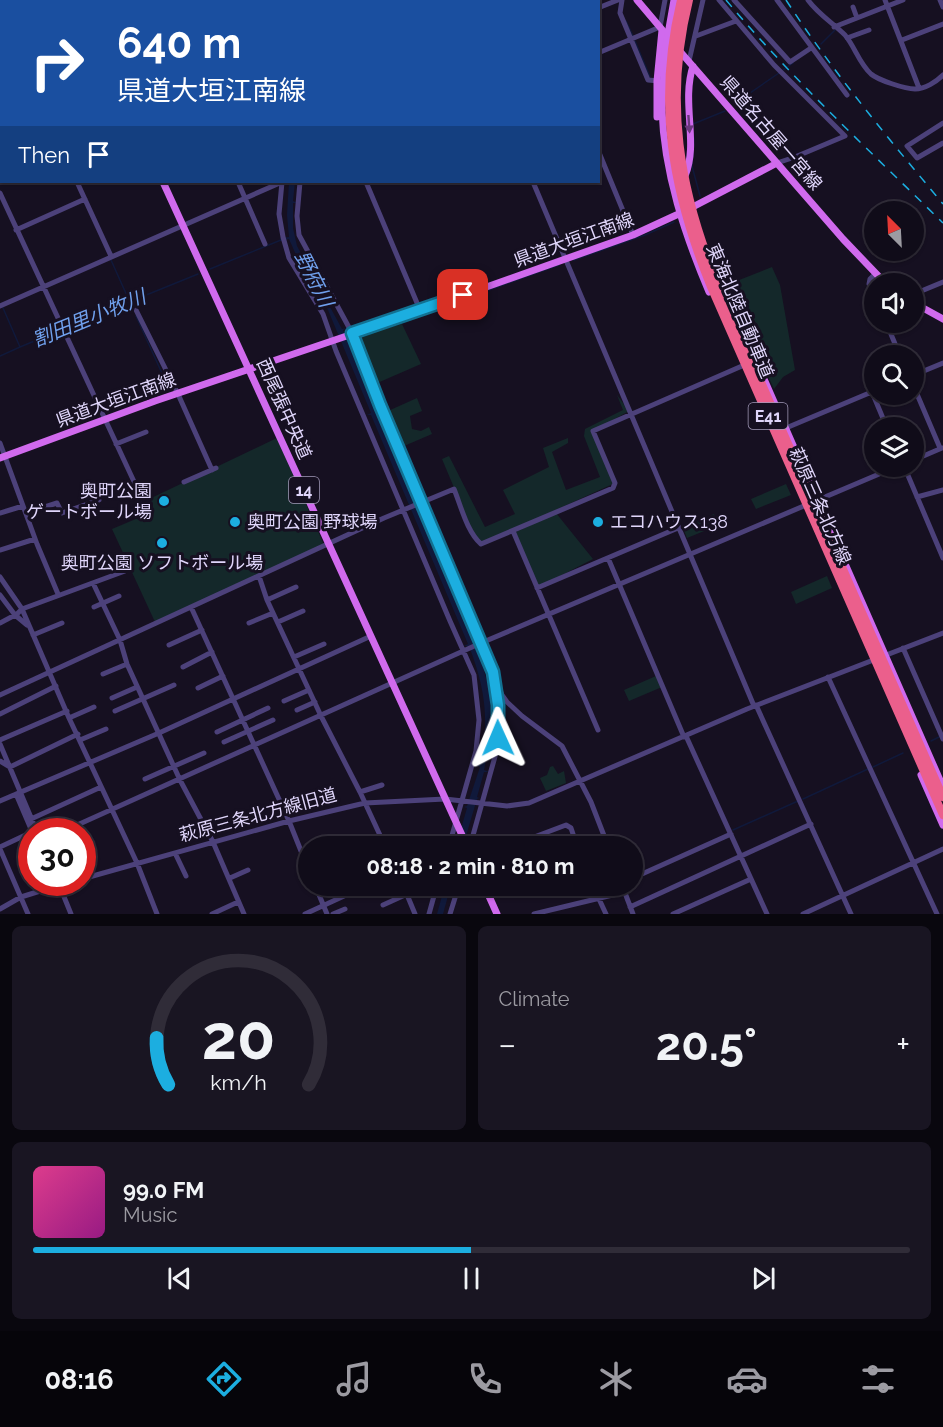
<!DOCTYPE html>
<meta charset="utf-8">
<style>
body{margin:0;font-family:Raleway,"Noto Sans JP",sans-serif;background:#191522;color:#f1f3f6;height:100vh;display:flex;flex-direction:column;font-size:22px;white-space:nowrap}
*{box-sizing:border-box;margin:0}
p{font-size:20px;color:#9c9ba2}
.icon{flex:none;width:33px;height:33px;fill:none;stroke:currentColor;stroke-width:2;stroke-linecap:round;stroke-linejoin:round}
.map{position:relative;height:914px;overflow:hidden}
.details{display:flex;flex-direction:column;gap:12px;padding:12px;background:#09070e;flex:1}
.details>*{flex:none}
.hud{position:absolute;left:0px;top:0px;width:600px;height:183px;box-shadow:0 2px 4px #0004,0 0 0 2px #302c38;background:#1a4fa0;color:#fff;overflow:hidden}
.needle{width:39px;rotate:336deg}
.buttons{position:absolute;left:864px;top:201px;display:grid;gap:12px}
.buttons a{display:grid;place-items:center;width:60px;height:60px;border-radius:50%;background:#100c19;box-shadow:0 2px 4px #0004,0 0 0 2px #302c38;font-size:30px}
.speed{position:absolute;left:18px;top:818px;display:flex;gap:12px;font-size:30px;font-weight:700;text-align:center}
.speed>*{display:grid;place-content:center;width:78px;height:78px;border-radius:50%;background:#100c19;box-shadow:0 2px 4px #0004,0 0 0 2px #302c38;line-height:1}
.speed .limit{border:9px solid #d22;background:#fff;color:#111}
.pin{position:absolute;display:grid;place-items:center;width:51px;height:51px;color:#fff;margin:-26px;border-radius:12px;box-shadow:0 3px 9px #0006}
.me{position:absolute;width:66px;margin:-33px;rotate:359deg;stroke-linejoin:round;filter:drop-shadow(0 0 4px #0008)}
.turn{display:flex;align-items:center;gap:21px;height:126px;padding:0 18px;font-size:27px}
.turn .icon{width:78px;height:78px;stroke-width:2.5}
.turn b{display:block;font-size:42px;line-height:51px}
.then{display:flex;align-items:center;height:57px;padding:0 18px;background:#0003;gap:12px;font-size:22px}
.big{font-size:45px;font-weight:700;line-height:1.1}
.details .tile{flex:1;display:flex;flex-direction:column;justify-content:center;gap:9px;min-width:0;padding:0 21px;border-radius:9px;background:#191522}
.details .dial{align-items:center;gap:0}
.dial svg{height:156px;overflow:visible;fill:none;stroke:#302c38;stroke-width:7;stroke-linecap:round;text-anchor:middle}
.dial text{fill:#f1f3f6;stroke:none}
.song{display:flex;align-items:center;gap:18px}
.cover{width:72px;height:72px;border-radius:9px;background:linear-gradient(135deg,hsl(330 70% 55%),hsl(310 70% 35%))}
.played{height:6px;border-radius:3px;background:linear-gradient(90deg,#1caee0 50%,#302c38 50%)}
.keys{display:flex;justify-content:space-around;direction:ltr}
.heat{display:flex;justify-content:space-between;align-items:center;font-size:33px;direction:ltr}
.details .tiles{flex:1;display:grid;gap:12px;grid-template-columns:1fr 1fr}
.tile:last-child{grid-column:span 2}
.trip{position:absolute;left:298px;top:836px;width:345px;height:60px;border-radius:30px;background:#100c19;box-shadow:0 2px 4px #0004,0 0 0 2px #302c38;font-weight:700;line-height:60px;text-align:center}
.tab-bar{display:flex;height:96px;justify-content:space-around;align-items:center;background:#06050a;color:#9c9ba2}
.tab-bar .icon{width:42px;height:42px}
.tab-bar .on{color:#1caee0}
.tab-bar b{font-size:27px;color:#f1f3f6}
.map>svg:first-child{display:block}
</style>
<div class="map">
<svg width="943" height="914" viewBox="0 0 943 914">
<rect width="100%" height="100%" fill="#161021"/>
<!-- green -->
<path fill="#14282a" d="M772 267 780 285 795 370 783 377 774 389 731 297 729 284Z
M402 324 421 364 375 384 354 338Z
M617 395 629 411 593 431 615 483 483 543 476 540 442 459 449 456 485 527 515 514 503 490 549 467 543 448 568 438V443L552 452 566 490 600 477 584 436 585 429 623 410Z
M417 398 422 411 410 416 412 429 421 431 429 427 432 434 404 446 388 411Z
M277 438 324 545 155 622 112 529 150 513 145 501Z
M786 484 791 495 756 509 751 499Z
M556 513 593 559 537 588 514 533Z
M714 514 719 525 687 538 683 528Z
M827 576 832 588 796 604 791 592Z
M656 676 662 687 629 701 624 690Z
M553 766 558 774 564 771 566 783 546 791 540 778 547 775 550 767Z"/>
<!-- water -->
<path fill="#10193b" d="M289 182H295L293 201 297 203H293V228L297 246 342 329 347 328 343 330 373 401H377L374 403 379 416 383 417 380 419 401 467H405L401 469 474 642 478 641 474 644 482 663 489 689H492L490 691 491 735 484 770 489 772H484L477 797 479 798 477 799 463 846H456L467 808 464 807 467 806 480 767 476 765H480C490 720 485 688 469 646H464L468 644 371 415H367L371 413 328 310 301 266 289 239 281 241 280 238 289 237 287 215Z
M445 885H451L443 914H437Z"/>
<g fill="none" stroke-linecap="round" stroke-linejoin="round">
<!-- stream -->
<path stroke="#10193b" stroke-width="1.5" d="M626 21 633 36
M635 41 650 77
M821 44 835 30
M783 70 793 63
M734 104 779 73
M693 124 725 111
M694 138 692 166 700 196
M111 260 128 298
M574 260 645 235 674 222
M210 269 281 240
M478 294 559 265
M3 308 20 347 61 330
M136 316 170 391
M389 325 464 299
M65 328 198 274
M0 356 20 347
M931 741 939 737
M873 767 903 753
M803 799 868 769
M733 830 798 801"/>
<!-- minor -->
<path stroke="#4c417a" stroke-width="5" d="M86 0 87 2
M163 0 164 2
M241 0 242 2
M281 0V2
M298 0 299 2
M380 0 381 2
M459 0 460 2
M537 0 538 2
M622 0 620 13 648 80 659 81
M719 0 774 65 845 136 795 157 777 163
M734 0 790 62 811 48
M777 0 847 95
M808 0C818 14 833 23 845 35 855 47 859 63 871 74 878 80 905 89 915 89 925 89 936 82 943 75
M885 0 919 88
M940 0 943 7
M129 2 133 0
M394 2 397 0
M516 2 519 0
M0 4 2 5
M853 7 857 18
M598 8 618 0
M834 27 903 0
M696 36 736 21
M847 38 869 30
M902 40 943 24
M0 44 2 43
M598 53 660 27 665 0
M689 61 703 0
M0 97 2 96
M0 109 2 112
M943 123 907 146 917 158 943 143
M598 150 633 235
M0 166 2 169
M77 182 111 256
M238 182 265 244
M282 182 279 214 283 237 289 258 323 314 336 351 450 621 474 675 479 720 476 751 449 846
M300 182 297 216 299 235 352 333 380 405 502 695 507 702 522 716 562 746 591 802 608 846
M366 182 420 310
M533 182 754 706
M0 193 143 501
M16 230 85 199
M914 294 943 282
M874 296 869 284 870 279 875 274
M0 306 282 182
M136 310 178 394 212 470
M886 322 900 356
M914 375 943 363
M914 387 940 448
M872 392 887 428
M786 428 874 391
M0 443 37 544 58 594
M116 444 146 432
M914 460 942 448
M904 466 943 558
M184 482 216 468
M917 497 943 490
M0 513 23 506
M26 513 57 503 62 513 99 500
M513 531 598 730
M0 550 35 539
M608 558 684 737
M259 576 267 600 321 716 360 792 385 846
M0 577 22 609 69 718 137 863 157 914
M93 583 120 640 127 664 180 780 213 842 244 914
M537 588 678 528
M0 595 15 615 27 625
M267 600 296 587
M94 607 119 596
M191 607 289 821 309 871
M278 622 303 611
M0 623 17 614 22 609 125 571
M249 623 273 613
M33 635 62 623
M169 645 202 630
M903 648 943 739
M294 657 324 644
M183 667 212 652
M103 674 127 664
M828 677 937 914
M198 688 223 676
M0 695 384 518 454 489C461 506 467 532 481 544L613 488 615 483 593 431 742 366
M112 698 137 687
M284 701 309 690
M756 705 851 914
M297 710 315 702
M115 711 174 685
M0 714 56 686
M69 718 94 707
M217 732 268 708
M686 736 767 914
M0 740 67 711
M80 740 106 729
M224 742 273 720
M0 744 35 827 75 826 481 643 898 466
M0 761 10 767 78 734
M145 779 204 753
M360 792 382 785
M16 794 31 829
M0 801 159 733 371 636
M31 819 101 787
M470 846 496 753 498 723 495 684
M518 846 521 842 566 825 571 828 577 846
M582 846 605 838
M0 847 32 832
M0 849 28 914
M175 853 186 876
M230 878 248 870
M633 878 731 834
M82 879 289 821 365 803 445 799 507 806 529 803 747 709 943 633
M58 882 71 914
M315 885 327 914
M403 885 415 914
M622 885 633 914
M599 899 606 914
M383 905 427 885
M630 907 811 824
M0 909 21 897 69 882
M212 914 238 902
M305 914 344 896
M333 914 345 909
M429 914 437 885
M450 914 459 885
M534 914 625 892
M673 914 751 879
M803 914 943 849"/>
<!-- major -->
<path stroke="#d06aed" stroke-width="7" d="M61 0 62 2
M637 0 670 39
M677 48 843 239 886 284
M662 110C664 173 685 235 709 292
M657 117V81L662 30
M685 176C699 143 681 103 693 66
M163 182 467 846
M717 272 943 787
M914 303 943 319
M0 458 155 401 385 323 633 235 685 211 777 163
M921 775 943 825
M484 885 497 914"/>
<!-- rail -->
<path stroke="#1caee0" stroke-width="1.5" stroke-dasharray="9 8" stroke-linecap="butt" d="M726 0C793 80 869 150 943 223
M786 0C833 72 888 138 943 204"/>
<!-- major-bridge -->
<path stroke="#d06aed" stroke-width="7" d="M662 110 665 51 674 0"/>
<!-- highway-bridge -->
<path stroke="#eb5f8c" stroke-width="8" d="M681 0C656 103 672 191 711 287L943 815
M689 0C664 100 679 190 718 284L943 797"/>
</g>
<!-- one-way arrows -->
<defs><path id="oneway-solid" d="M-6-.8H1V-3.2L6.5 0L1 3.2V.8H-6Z" transform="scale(1.5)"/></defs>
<use fill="#6a387d" href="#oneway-solid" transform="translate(689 124) rotate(86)"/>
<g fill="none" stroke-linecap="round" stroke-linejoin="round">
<defs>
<path id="route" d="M463 295 352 333 380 405 493 672 498 705V738"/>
</defs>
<!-- route casing -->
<use href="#route" stroke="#127192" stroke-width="15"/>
<!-- route -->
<use href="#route" stroke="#1caee0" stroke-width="10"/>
</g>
<!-- markers -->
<g fill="#1caee0" stroke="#161021" stroke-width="2">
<circle cx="164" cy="501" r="6"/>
<circle cx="235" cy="522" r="6"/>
<circle cx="598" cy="522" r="6"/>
<circle cx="162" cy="543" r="6"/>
</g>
<g text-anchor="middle" stroke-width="6" stroke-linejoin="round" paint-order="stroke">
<!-- shield labels -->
<g fill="#161021" stroke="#a39ab9" stroke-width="1.5">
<rect x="748.5" y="403" width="39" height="26" rx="4.5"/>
<rect x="289" y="477" width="30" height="26" rx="4.5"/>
</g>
<g font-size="16" font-weight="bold" fill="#dfd5fa">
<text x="768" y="422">E41</text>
<text x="304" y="496">14</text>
</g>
<!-- street labels -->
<g font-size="18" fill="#dfd5fa" stroke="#161021">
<text transform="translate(771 133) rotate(49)" y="6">県道名古屋一宮線</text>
<text transform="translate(574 240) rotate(-20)" y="6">県道大垣江南線</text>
<text transform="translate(740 311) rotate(67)" y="6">東海北陸自動車道</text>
<text transform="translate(116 400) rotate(-20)" y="6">県道大垣江南線</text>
<text transform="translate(284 409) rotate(66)" y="6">西尾張中央道</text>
<text transform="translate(820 506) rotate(66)" y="6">萩原三条北方線</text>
<text transform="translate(258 815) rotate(-15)" y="6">萩原三条北方線旧道</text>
</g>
<!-- poi labels -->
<g font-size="18" fill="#dfd5fa" stroke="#161021" text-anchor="start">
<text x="152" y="497" text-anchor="end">奥町公園<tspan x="152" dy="21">ゲートボール場</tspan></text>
<text x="247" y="528">奥町公園 野球場</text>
<text x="610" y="528">エコハウス138</text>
<text x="162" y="569" text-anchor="middle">奥町公園 ソフトボール場</text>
</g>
<!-- water labels -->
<g font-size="20" font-style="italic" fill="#70a0ed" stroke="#161021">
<text transform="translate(314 279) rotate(63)" y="7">野府川</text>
<text transform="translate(89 318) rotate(-22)" y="7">割田里小牧川</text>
</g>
</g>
</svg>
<div class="buttons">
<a><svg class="needle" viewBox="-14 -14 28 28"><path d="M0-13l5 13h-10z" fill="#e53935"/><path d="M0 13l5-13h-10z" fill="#9c9ba2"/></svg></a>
<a><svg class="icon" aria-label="sound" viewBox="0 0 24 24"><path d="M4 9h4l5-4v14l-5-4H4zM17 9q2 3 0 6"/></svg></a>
<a><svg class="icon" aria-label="search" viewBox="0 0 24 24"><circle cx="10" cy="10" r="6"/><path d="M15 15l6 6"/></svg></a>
<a><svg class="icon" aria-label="layers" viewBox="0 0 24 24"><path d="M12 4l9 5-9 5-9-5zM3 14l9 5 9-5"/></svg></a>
</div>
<div class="speed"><div class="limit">30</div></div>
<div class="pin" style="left:463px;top:295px;background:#d93025"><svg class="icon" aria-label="arrive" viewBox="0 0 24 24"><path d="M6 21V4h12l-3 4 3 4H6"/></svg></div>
<svg class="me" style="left:498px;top:738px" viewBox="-20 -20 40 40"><path d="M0-17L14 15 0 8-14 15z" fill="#1caee0" stroke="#fff" stroke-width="4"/></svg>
<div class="trip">08:18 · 2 min · 810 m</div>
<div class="hud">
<div class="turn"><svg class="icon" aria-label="right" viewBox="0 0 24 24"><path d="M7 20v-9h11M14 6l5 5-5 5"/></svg><div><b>640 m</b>県道大垣江南線</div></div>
<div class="then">Then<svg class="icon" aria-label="arrive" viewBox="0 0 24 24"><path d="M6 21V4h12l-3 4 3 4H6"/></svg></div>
</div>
</div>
<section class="details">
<div class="tiles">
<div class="tile dial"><svg viewBox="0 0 100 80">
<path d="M14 69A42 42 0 1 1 86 69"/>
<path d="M14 69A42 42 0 0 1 8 45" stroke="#1caee0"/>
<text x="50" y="56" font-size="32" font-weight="700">20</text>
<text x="50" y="72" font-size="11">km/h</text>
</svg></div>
<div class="tile"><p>Climate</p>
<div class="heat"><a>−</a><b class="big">20.5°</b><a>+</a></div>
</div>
<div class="tile">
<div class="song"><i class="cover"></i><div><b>99.0 FM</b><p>Music</p></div></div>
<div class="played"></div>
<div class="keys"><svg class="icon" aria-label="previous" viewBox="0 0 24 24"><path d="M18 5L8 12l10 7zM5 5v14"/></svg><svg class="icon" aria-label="pause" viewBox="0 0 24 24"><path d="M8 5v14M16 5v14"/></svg><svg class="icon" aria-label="next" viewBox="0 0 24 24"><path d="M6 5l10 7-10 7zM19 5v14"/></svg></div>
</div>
</div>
</section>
<nav class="tab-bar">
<b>08:16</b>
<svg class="icon on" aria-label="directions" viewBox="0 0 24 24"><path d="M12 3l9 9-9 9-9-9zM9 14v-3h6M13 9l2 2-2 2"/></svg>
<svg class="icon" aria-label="music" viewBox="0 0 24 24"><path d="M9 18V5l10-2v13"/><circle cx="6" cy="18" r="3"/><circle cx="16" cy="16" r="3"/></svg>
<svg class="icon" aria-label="phone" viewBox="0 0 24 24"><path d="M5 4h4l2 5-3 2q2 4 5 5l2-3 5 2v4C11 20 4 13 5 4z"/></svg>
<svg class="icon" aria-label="climate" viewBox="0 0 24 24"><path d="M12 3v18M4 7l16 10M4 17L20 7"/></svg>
<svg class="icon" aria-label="car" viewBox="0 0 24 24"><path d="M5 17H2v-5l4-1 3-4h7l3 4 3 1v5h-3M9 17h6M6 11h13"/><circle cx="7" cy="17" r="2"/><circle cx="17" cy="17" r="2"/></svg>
<svg class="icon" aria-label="filters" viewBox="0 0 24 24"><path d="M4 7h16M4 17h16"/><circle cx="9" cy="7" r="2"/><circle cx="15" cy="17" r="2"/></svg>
</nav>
